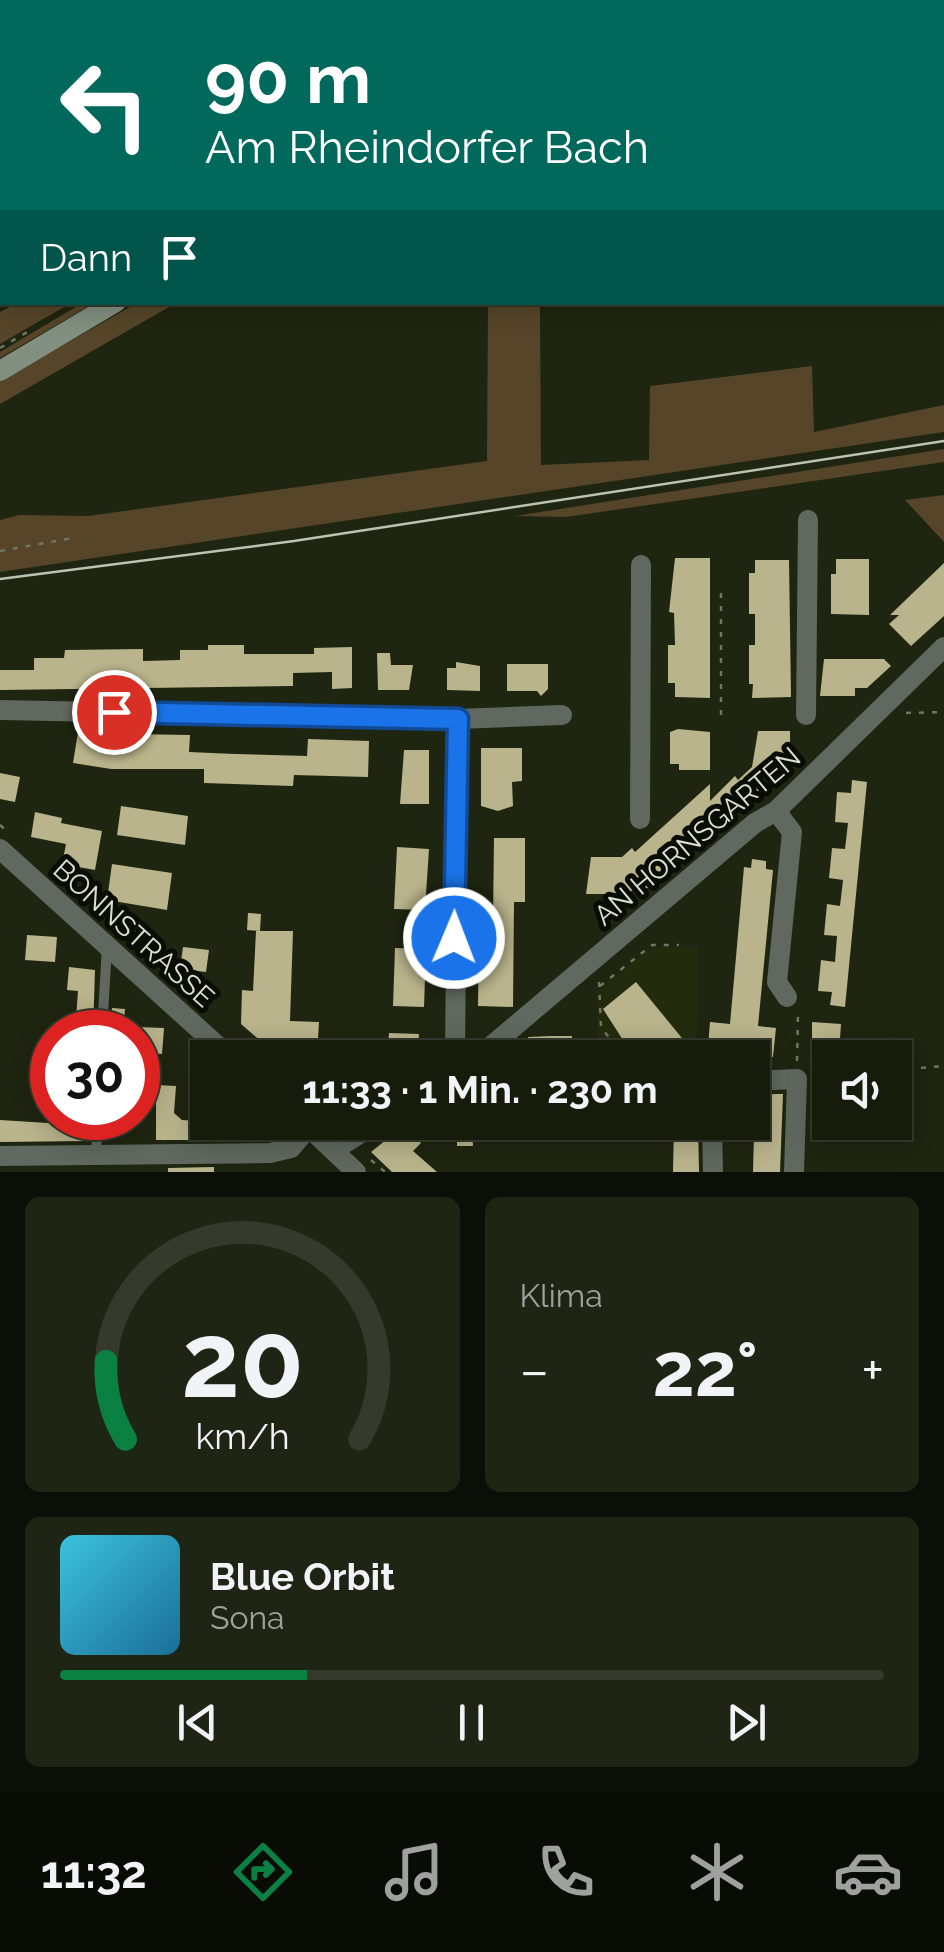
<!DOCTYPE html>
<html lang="de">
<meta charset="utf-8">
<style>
body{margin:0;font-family:Raleway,sans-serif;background:#1f2515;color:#f1f3f6;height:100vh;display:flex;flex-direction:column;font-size:38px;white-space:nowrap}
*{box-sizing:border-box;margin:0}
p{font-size:32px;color:#9ea19d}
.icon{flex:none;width:55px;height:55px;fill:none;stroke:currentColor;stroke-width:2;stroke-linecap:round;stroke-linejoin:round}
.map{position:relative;height:1172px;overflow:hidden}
.details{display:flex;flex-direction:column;gap:25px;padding:25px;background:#0c0f07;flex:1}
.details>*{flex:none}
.top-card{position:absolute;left:0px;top:0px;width:945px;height:305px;box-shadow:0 5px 25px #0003,0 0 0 2px #353a2d;background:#00695c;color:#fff;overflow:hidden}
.buttons{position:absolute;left:812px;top:1040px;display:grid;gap:20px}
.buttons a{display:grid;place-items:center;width:100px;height:100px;border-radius:0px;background:#161c0c;box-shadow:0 5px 25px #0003,0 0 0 2px #353a2d;font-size:50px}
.speed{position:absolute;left:30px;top:1010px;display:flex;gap:20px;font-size:50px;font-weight:700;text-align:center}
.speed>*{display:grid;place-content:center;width:130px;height:130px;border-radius:50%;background:#161c0c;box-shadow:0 5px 25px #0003,0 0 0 2px #353a2d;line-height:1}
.speed .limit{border:15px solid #d22;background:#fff;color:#111}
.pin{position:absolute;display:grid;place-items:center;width:85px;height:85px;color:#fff;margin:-42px;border:5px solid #fff;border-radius:50%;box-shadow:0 2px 10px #0007}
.me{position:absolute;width:110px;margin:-55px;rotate:1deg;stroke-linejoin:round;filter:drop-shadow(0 0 8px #0008)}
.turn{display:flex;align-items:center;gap:35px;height:210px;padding:0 40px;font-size:45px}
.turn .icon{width:130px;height:130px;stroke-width:2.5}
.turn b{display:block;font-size:70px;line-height:85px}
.then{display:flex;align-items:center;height:95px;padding:0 40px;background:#0003;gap:20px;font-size:38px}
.big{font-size:75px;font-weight:700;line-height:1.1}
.details .card{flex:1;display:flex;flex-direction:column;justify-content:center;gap:15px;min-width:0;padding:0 35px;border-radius:15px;background:#1f2515}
.details .dial{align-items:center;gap:0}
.dial svg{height:260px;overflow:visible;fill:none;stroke:#353a2d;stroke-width:7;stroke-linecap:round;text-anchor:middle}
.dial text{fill:#f1f3f6;stroke:none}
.song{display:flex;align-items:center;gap:30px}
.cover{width:120px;height:120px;border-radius:15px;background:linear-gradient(135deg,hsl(190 70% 55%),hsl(200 70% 35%))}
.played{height:10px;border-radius:5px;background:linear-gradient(90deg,#0b8043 30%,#353a2d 30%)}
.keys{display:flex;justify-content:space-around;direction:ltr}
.heat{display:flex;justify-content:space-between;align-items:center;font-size:55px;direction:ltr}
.details .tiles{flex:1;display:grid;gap:25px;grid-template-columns:1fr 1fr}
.card:last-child{grid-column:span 2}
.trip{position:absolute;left:190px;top:1040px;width:580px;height:100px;border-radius:0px;background:#161c0c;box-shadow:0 5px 25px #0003,0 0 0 2px #353a2d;font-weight:700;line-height:100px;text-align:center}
.tab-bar{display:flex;height:160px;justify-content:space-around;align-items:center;background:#090b05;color:#9ea19d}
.tab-bar .icon{width:70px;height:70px}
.tab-bar .selected{color:#0b8043}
.tab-bar b{font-size:45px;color:#f1f3f6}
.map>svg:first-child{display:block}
</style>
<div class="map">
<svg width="944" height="1172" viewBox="0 0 944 1172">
<rect width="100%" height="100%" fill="#1e2510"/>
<!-- built -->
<path fill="#232b0f" d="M652 947H699L697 1057H597V991Z"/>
<!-- green -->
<path fill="#564528" d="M819 0H944V150L942 2Z
M84 302 94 303 0 358V352Z
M17 303V302L71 303 0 344V312Z
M137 303H176L0 404V381Z
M488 303H540L541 465 649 460 650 386 812 366 814 432 944 405V432L0 572V520L19 515 88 516 487 461Z
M944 449V462L566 517 515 516Z
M944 495V542L905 500Z"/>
<!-- building -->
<path fill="#b9b48b" d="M675 558H710V698L675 697V683H668V645H675L674 613 669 612Z
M836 559H869V615L831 614V574H836Z
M755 560H789L791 697 752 698 753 684H749V645H755V614H749V573H755Z
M944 563V616L911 646 889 624 899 615H890Z
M208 645H244V654H314V648L352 647V688L332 689V672L293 673V686L0 690V670H34V658H64L65 650 143 649V661L180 660V650H208Z
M377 653H390L391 665H413L409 690H378Z
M824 659H884L891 666 867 688H855V696H820Z
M456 662 480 666V691L447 690V668H456Z
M507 664H548V689L541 696 537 691H507Z
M678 729 710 732V770H679V764H670V732Z
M758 731H790V760L736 814 641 893 636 887 628 894H586L591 857H622L632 848 635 852 710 784V801L735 776 738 780 752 767Z
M78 732 132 740V734L190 735 189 752 235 754 307 756 308 739 369 741 368 777 294 775 293 786 204 783V769H111L73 763Z
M481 748H522V781L512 782 513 806 498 811 481 806Z
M404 750H429V804H400Z
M0 773 20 777 15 802 0 799Z
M852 780 867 782 845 1007 830 1005 832 992 818 991 821 960 835 962 837 936 824 935 827 904 840 906 843 880 829 878 832 848 845 849 848 823 835 822 837 792 851 793Z
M121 806 188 816 185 845 117 835Z
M35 812 62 818 61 823 102 831 95 870 62 864 66 844 31 837Z
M494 838H525V902H514L513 1007 478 1006 479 921H493Z
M397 847 429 849 425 910 394 909Z
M752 859 766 861V869L773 870 758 1026 776 1028 773 1057 708 1046 710 1022 730 1024 744 867 751 868Z
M112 864 172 873 167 910 107 900Z
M248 913 261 914 260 931 247 930Z
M256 931H293L290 1021 319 1022 317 1056 277 1055 241 1024 242 990 253 991Z
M27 935 57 937 55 962 25 960Z
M183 947 209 950 206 972 180 969Z
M395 948 426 949 424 1007 393 1006Z
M69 967 95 970 93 1032H75L78 991 67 990Z
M636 982 686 1043 668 1058H642L636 1050 632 1054 603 1009Z
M112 1008 125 1009 123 1032H111Z
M812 1022 841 1024 839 1053 812 1052Z
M138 1027 164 1028 162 1054 138 1053Z
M389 1033 419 1034 417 1058H387Z
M550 1036H572L573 1058H529L528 1037Z
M156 1085 176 1086 174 1113 182 1120 215 1122V1140H156Z
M776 1094H783L780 1172H753L755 1095Z
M48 1118H89L88 1141 0 1142V1120L48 1123Z
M237 1122H258L252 1139 233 1134Z
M457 1122H472L473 1146H457Z
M674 1122H698L699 1172H673Z
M402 1127 421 1143 413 1151 437 1172H392L371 1152Z
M214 1167V1172H168V1168Z"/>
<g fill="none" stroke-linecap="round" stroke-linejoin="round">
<!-- path -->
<path stroke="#707664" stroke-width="2.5" stroke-dasharray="5 8" stroke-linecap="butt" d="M227 2V0
M580 2 584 0
M942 233 944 234
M0 348 29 331
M0 551 73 538
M906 713 944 712
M721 715V589
M0 825 8 832
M599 982 601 1027 624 1058
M600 986 652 945H679
M248 1048 258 1058
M797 1061 798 1014
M895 1070 944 1066
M817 1077 830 1076
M371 1160 385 1172"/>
<!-- service -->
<path stroke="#60685f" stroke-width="10" d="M102 1032 107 946
M96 1154 98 1118"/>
<!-- minor -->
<path stroke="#60685f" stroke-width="20" d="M0 710 458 719 562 715
M806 715 808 520
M776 811 792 832 777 982 787 997
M640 819 641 565
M455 1058 458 719
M477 1058 755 823 776 811 944 647
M752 1081 797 1079 794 1172
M712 1122 713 1172
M334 1150 378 1122
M0 1156 270 1153 291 1148 308 1128"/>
<!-- tertiary -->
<path stroke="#60685f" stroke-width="20" d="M0 849 231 1058
M303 1122 356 1172"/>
<!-- secondary -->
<path stroke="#829082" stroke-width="20" d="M624 2 628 0
M0 371 116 302"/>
<!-- motorway -->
<path stroke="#b6cbb6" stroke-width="30" d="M778 0 779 2
M804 0 805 2
M942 165 944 166
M942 189H944"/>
<!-- tram -->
<path stroke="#bdc2b3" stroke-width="2.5" d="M0 579 294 541 944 441"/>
</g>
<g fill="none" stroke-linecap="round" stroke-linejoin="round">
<defs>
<path id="route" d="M114 712 458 719 454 938"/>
</defs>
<!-- route casing -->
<use href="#route" stroke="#114b97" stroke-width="25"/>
<!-- route -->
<use href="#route" stroke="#1a73e8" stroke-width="18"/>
</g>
<g text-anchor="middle" stroke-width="10" stroke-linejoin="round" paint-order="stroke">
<!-- street labels -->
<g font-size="28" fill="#dbe0d2" stroke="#0a0d05">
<text transform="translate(697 836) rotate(-40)" y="10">AN HORNSGARTEN</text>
<text transform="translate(134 933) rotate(42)" y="10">BONNSTRASSE</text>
</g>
</g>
</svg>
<div class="buttons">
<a><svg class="icon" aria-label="sound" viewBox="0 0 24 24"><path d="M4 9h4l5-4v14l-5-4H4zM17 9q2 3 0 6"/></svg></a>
</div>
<div class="speed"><div class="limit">30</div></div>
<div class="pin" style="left:114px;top:712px;background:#d93025"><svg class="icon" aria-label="arrive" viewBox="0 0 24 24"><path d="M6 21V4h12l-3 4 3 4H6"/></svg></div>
<svg class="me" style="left:454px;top:938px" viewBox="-20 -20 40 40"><circle r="17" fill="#1a73e8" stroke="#fff" stroke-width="3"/><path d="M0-11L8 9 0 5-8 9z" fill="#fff"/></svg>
<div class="trip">11:33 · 1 Min. · 230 m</div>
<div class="top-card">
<div class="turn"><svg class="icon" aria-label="left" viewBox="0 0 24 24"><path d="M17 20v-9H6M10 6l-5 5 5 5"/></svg><div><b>90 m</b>Am Rheindorfer Bach</div></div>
<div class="then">Dann<svg class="icon" aria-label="arrive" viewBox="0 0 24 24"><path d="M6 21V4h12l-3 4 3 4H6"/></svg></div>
</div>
</div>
<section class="details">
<div class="tiles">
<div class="card dial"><svg viewBox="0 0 100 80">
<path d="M14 69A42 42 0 1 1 86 69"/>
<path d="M14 69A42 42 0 0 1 8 45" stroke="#0b8043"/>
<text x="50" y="56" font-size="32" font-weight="700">20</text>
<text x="50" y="72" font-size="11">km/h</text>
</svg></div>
<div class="card"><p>Klima</p>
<div class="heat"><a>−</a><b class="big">22°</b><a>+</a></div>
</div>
<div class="card">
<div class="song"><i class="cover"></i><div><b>Blue Orbit</b><p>Sona</p></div></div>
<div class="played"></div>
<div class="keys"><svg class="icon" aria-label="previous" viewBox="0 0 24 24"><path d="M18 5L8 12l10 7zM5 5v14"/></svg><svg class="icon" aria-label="pause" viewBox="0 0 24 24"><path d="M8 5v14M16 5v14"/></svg><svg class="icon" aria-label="next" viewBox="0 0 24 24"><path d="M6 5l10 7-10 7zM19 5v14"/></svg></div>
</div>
</div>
</section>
<nav class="tab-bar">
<b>11:32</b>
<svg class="icon selected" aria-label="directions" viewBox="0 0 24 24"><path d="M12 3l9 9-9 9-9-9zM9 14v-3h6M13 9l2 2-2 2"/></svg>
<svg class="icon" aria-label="music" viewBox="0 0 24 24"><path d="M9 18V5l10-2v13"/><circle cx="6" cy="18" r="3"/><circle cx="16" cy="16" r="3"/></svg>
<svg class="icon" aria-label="phone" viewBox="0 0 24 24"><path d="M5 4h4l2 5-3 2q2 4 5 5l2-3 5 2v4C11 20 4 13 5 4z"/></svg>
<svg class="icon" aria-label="climate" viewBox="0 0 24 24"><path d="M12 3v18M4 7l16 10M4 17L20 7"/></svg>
<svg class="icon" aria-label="car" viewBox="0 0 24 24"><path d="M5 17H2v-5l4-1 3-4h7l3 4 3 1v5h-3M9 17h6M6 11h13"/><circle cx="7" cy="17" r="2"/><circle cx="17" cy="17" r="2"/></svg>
</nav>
